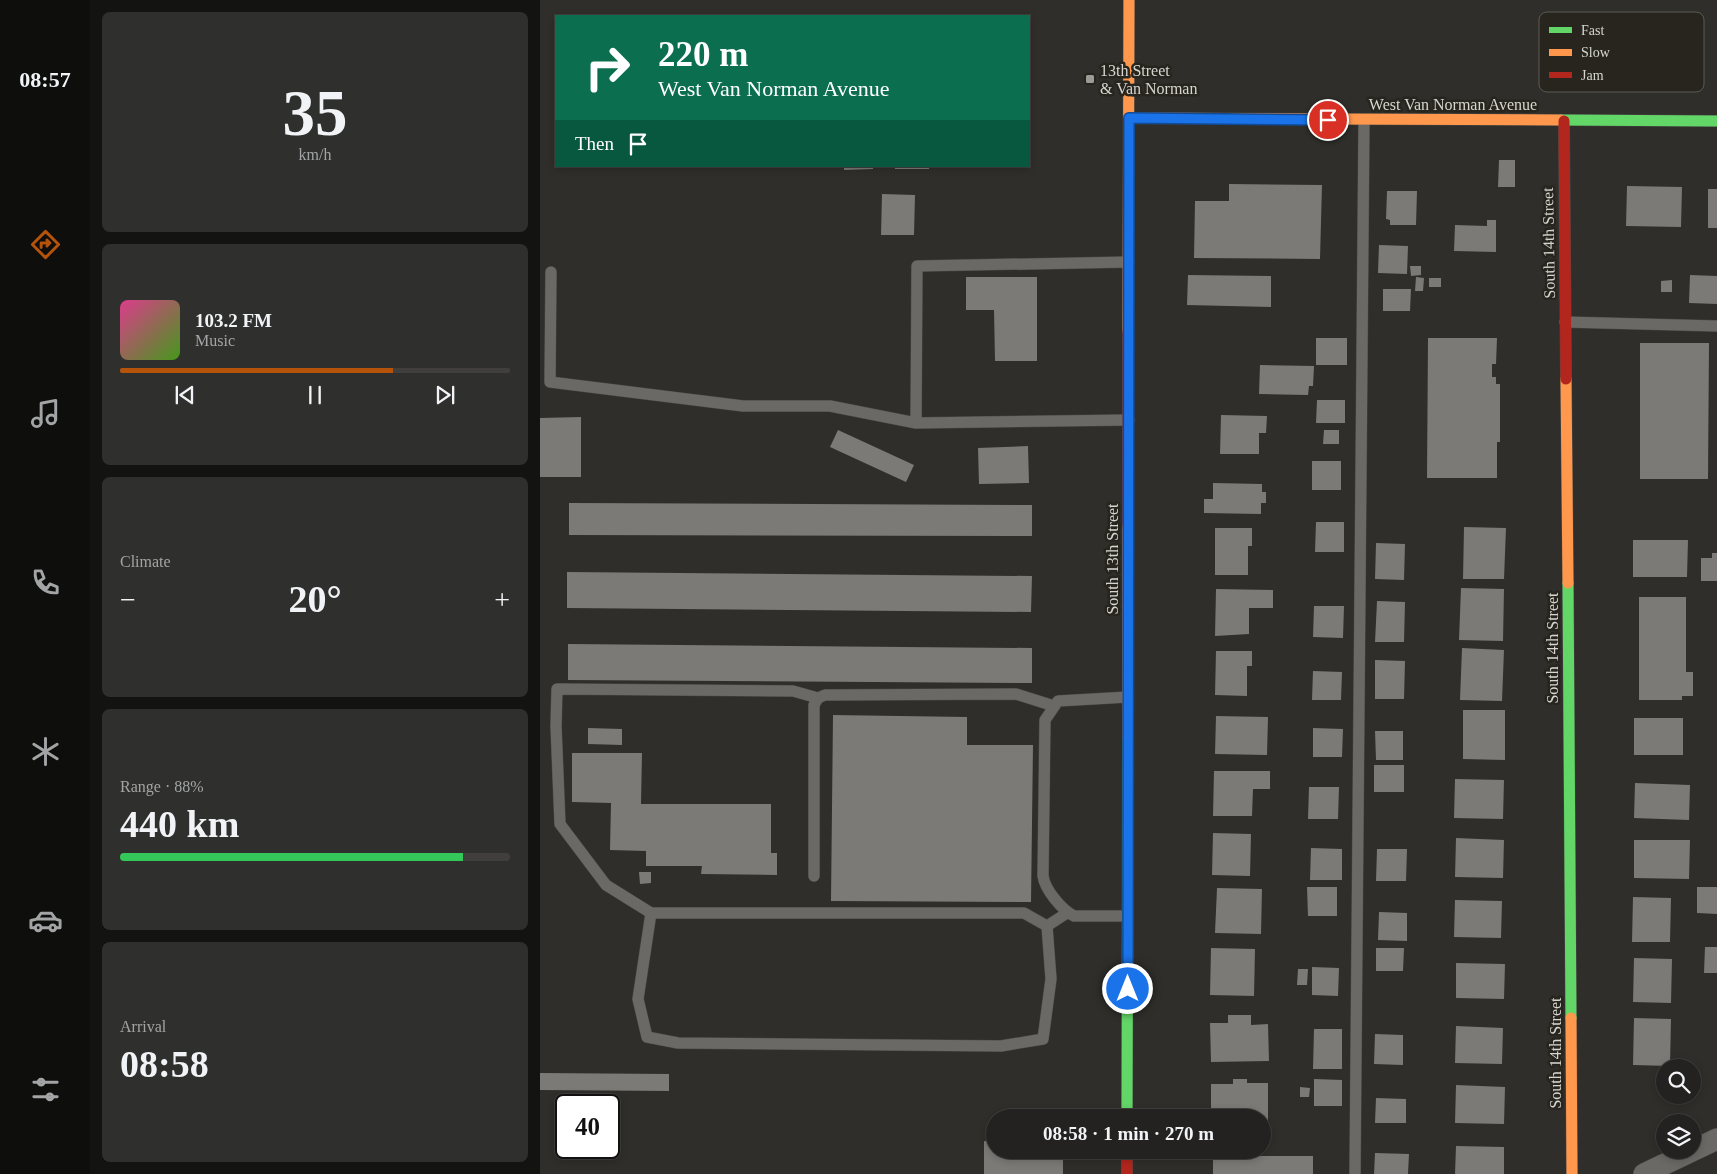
<!DOCTYPE html>
<meta charset="utf-8">
<style>
body{margin:0;font-family:"Times New Roman",serif;background:#2f2f2d;color:#f1f3f6;height:100vh;display:flex;flex-direction:column;font-size:19px;white-space:nowrap}
*{box-sizing:border-box;margin:0}
p{font-size:16px;color:#a3a4a5}
.icon{flex:none;width:28px;height:28px;fill:none;stroke:currentColor;stroke-width:2;stroke-linecap:round;stroke-linejoin:round}
.map{position:relative;flex:1;overflow:hidden}
.drawer{display:flex;flex-direction:column;gap:12px;padding:12px;background:#131312;width:450px}
.drawer>*{flex:none}
.guide{position:absolute;left:15px;top:15px;width:475px;height:152px;border-radius:0px;box-shadow:0 2px 8px #0003,0 0 0 1px #403f3e;background:#0b6e4f;color:#fff;overflow:hidden}
.fabs{position:absolute;left:1116px;top:1059px;display:grid;gap:10px}
.fabs a{display:grid;place-items:center;width:45px;height:45px;border-radius:50%;background:#232220;box-shadow:0 2px 8px #0003,0 0 0 1px #403f3e;font-size:25px}
.speed{position:absolute;left:15px;top:1094px;display:flex;gap:10px;font-size:25px;font-weight:700;text-align:center}
.speed>*{display:grid;place-content:center;width:65px;height:65px;border-radius:50%;background:#232220;box-shadow:0 2px 8px #0003,0 0 0 1px #403f3e;line-height:1}
.speed .limit{border:2px solid #111;border-radius:8px;background:#fff;color:#111}
.pin{position:absolute;display:grid;place-items:center;width:42px;height:42px;color:#fff;margin:-21px;border:2px solid #fff;border-radius:50%;box-shadow:0 1px 5px #0007}
.me{position:absolute;width:55px;margin:-28px;rotate:0deg;stroke-linejoin:round;filter:drop-shadow(0 0 4px #0008)}
.turn{display:flex;align-items:center;gap:18px;height:105px;padding:0 20px;font-size:22px}
.turn .icon{width:65px;height:65px;stroke-width:2.5}
.turn b{display:block;font-size:35px;line-height:42px}
.then{display:flex;align-items:center;height:48px;padding:0 20px;background:#0003;gap:10px;font-size:19px}
.big{font-size:38px;font-weight:600;line-height:1.1}
.drawer .widget{flex:1;display:flex;flex-direction:column;justify-content:center;gap:8px;min-width:0;padding:0 18px;border-radius:8px;background:#2f2f2d}
.drawer .dial{align-items:center;gap:0}
.dial b{font-size:65px;line-height:1}
.song{display:flex;align-items:center;gap:15px}
.cover{width:60px;height:60px;border-radius:8px;background:linear-gradient(135deg,hsl(330 70% 55%),hsl(100 70% 35%))}
.played{height:5px;border-radius:2px;background:linear-gradient(90deg,#b45309 70%,#403f3e 70%)}
.keys{display:flex;justify-content:space-around;direction:ltr}
.heat{display:flex;justify-content:space-between;align-items:center;font-size:28px;direction:ltr}
.charge{height:8px;border-radius:4px;background:linear-gradient(90deg,#34c759 88%,#403f3e 0)}
.trip{position:absolute;left:446px;top:1109px;width:285px;height:50px;border-radius:25px;background:#232220;box-shadow:0 2px 8px #0003,0 0 0 1px #403f3e;font-weight:600;line-height:50px;text-align:center}
main{display:flex;flex:1;min-height:0}
.tabs{display:flex;flex-direction:column;width:90px;justify-content:space-around;align-items:center;background:#0e0e0d;color:#a3a4a5}
.tabs .icon{width:35px;height:35px}
.tabs .current{color:#b45309}
.tabs b{font-size:22px;color:#f1f3f6}
.map>svg:first-child{display:block}
</style>
<main>
<nav class="tabs">
<b>08:57</b>
<svg class="icon current" aria-label="directions" viewBox="0 0 24 24"><path d="M12 3l9 9-9 9-9-9zM9 14v-3h6M13 9l2 2-2 2"/></svg>
<svg class="icon" aria-label="music" viewBox="0 0 24 24"><path d="M9 18V5l10-2v13"/><circle cx="6" cy="18" r="3"/><circle cx="16" cy="16" r="3"/></svg>
<svg class="icon" aria-label="phone" viewBox="0 0 24 24"><path d="M5 4h4l2 5-3 2q2 4 5 5l2-3 5 2v4C11 20 4 13 5 4z"/></svg>
<svg class="icon" aria-label="climate" viewBox="0 0 24 24"><path d="M12 3v18M4 7l16 10M4 17L20 7"/></svg>
<svg class="icon" aria-label="car" viewBox="0 0 24 24"><path d="M5 17H2v-5l4-1 3-4h7l3 4 3 1v5h-3M9 17h6M6 11h13"/><circle cx="7" cy="17" r="2"/><circle cx="17" cy="17" r="2"/></svg>
<svg class="icon" aria-label="filters" viewBox="0 0 24 24"><path d="M4 7h16M4 17h16"/><circle cx="9" cy="7" r="2"/><circle cx="15" cy="17" r="2"/></svg>
</nav>
<section class="drawer">
<div class="widget dial"><b>35</b><p>km/h</p></div>
<div class="widget">
<div class="song"><i class="cover"></i><div><b>103.2 FM</b><p>Music</p></div></div>
<div class="played"></div>
<div class="keys"><svg class="icon" aria-label="previous" viewBox="0 0 24 24"><path d="M18 5L8 12l10 7zM5 5v14"/></svg><svg class="icon" aria-label="pause" viewBox="0 0 24 24"><path d="M8 5v14M16 5v14"/></svg><svg class="icon" aria-label="next" viewBox="0 0 24 24"><path d="M6 5l10 7-10 7zM19 5v14"/></svg></div>
</div>
<div class="widget"><p>Climate</p>
<div class="heat"><a>−</a><b class="big">20°</b><a>+</a></div>
</div>
<div class="widget"><p>Range · 88%</p><b class="big">440 km</b><div class="charge"></div></div>
<div class="widget"><p>Arrival</p><b class="big">08:58</b></div>
</section>
<div class="map">
<svg width="1177" height="1174" viewBox="0 0 1177 1174">
<rect width="100%" height="100%" fill="#2f2e2a"/>
<!-- building -->
<path fill="#7b7a77" d="M959 160H975V187H958Z
M304 166H333V169L304 170Z
M355 166H389V169H355Z
M689 184 782 185 780 259 654 258 655 201H689Z
M1087 186 1142 187 1141 227 1086 226Z
M1168 189H1177V228H1168Z
M847 191H877L876 225H850V220L846 219Z
M342 194 375 195 374 235H341Z
M947 220H956V252L914 251 915 225 947 226Z
M839 245 868 246 867 274 838 273Z
M870 266H881V275L871 276Z
M648 275 731 276V307L647 305Z
M1150 275 1177 276V304L1149 303Z
M426 277H497V361H455L454 310H426Z
M876 277 884 278 883 291H875Z
M889 278H901V287H889Z
M1132 280V292H1121V281Z
M843 289H871L870 311H843Z
M776 338H807V365H776Z
M888 338H957L956 364H952V377H956V384H960V442H957V478H887Z
M1100 343H1169L1168 479H1100Z
M720 365 774 366 773 386H769L768 395 719 394Z
M777 400H805V423H776Z
M681 415 727 416 726 433H719V454H680Z
M41 417V477H0V418Z
M298 430 374 465 366 482 290 447Z
M784 430H799V444H783Z
M488 446 489 483 439 484 438 448Z
M772 461H801V490H772Z
M673 483 722 484V492H726V503H721V514L664 513V499H673Z
M29 503 492 505V536L29 535Z
M776 522H804V552H775Z
M924 527 966 528 964 579H923Z
M675 528H712V546H708V575H675Z
M1093 540H1148L1147 577H1093Z
M836 543 865 544 864 580 835 579Z
M1172 553H1177V581H1161V558H1172Z
M27 572 492 576 491 612 27 608Z
M921 588 964 589 963 641 919 640Z
M676 589 733 590V608H709V634L675 636Z
M1099 597H1146V672H1153V696H1142V700H1099Z
M837 601 865 602 864 642H835Z
M774 606H804L803 638 773 637Z
M28 644 492 648V683L28 680Z
M922 648 964 650 962 701 920 700Z
M676 651H712V666H707V696L675 695Z
M835 660 865 661 864 699H835Z
M773 671 802 672 801 700H772Z
M923 710H965V760L923 759Z
M293 715 427 717V745H493L491 902 291 901Z
M676 716 728 717 727 755 675 754Z
M1094 718H1143V755H1094Z
M48 728 82 729V745L48 744Z
M773 728 803 729 802 757H773Z
M835 731H863V760H836Z
M32 753H102L101 804H231V853H237V875L161 874 162 866H106V851L70 850 71 803 32 802Z
M834 765H864V792H834Z
M674 771H730V789H713L712 816H673Z
M915 779 964 780 963 819 914 818Z
M1095 783 1150 785 1149 820 1094 818Z
M769 787H799L798 819H768Z
M673 833 711 834 710 876 672 875Z
M916 838 964 840 963 878 915 877Z
M1094 840H1150L1149 879 1094 878Z
M771 848 802 849V880H770Z
M837 849H867L866 881H836Z
M99 872H111V883L100 884Z
M767 887H797V916H768Z
M1157 887H1177V914L1157 913Z
M677 888 722 889 721 934 675 933Z
M1093 897 1131 898 1130 942H1092Z
M915 900 962 901 961 938 914 937Z
M839 912 867 913V941L838 940Z
M1165 947H1177V973H1164Z
M671 948 715 949 714 996 670 995Z
M836 948H864L863 971H836Z
M1094 958 1132 959 1131 1003 1093 1002Z
M916 963 965 964 964 999 916 998Z
M772 967 799 968 798 996 772 995Z
M758 969H768L767 985H757Z
M688 1015H711V1025L728 1024 729 1061 671 1062 670 1023H688Z
M1094 1018 1131 1019 1130 1066 1093 1065Z
M916 1026 963 1028 962 1064 915 1063Z
M774 1029H802V1069H773Z
M835 1034 863 1035V1065L834 1064Z
M0 1073 129 1074V1091L0 1090Z
M693 1079H707V1083H728V1123H722V1118H671V1084H693Z
M774 1079 802 1080V1106H774Z
M916 1085 965 1087 964 1124 915 1123Z
M760 1087 770 1088 769 1097H760Z
M836 1098 866 1099V1123H835Z
M444 1141 455 1142V1150H523V1174H444Z
M916 1146 964 1147V1174H915Z
M835 1153 869 1154 868 1174H834Z
M673 1156H773V1174H673Z"/>
<g fill="none" stroke-linecap="round" stroke-linejoin="round">
<defs>
<path id="lane" d="M11 272 10 382 203 406H290L376 423
M1025 322 1177 326
M589 420 376 423 377 266 589 262
M274 876V705L278 698 285 695 476 694 514 706
M111 913 98 999 107 1037 138 1043 461 1046 503 1039 511 979 507 926 484 913H111L66 885 20 824 16 726 17 689 253 691 278 698
M588 916H534C522 910 505 890 503 876L505 720 518 701 588 697
M507 926 527 913
M815 1174 824 120"/>
<path id="street" d="M1104 1174 1177 1139"/>
<path id="fast" d="M1021 120 1177 121
M1028 583 1031 1018
M587 1118 588 738"/>
<path id="slow" d="M589 118 1021 120
M588 331 589 0
M1026 379 1028 583
M588 738V526
M1031 1018 1032 1174"/>
<path id="jam" d="M1024 121 1026 379
M588 526V331
M587 1150V1174"/>
</defs>
<!-- lane casing -->
<use href="#lane" stroke="#494945" stroke-width="12"/>
<!-- street casing -->
<use href="#street" stroke="#494945" stroke-width="22"/>
<!-- fast casing -->
<use href="#fast" stroke="#494945" stroke-width="12"/>
<!-- slow casing -->
<use href="#slow" stroke="#494945" stroke-width="12"/>
<!-- jam casing -->
<use href="#jam" stroke="#494945" stroke-width="12"/>
<!-- lane -->
<use href="#lane" stroke="#6a6966" stroke-width="11"/>
<!-- street -->
<use href="#street" stroke="#6a6966" stroke-width="21"/>
<!-- fast -->
<use href="#fast" stroke="#63d668" stroke-width="11"/>
<!-- slow -->
<use href="#slow" stroke="#ff974d" stroke-width="11"/>
<!-- jam -->
<use href="#jam" stroke="#b3261e" stroke-width="11"/>
</g>
<g fill="none" stroke-linecap="round" stroke-linejoin="round">
<defs>
<path id="route" d="M588 989 589 118 788 120"/>
</defs>
<!-- route casing -->
<use href="#route" stroke="#114b97" stroke-width="12"/>
<!-- route -->
<use href="#route" stroke="#1a73e8" stroke-width="9"/>
</g>
<!-- markers -->
<rect fill="#9c9b96" stroke="#27251e" stroke-width="2" x="545" y="74" width="10" height="10" rx="2.5"/>
<g text-anchor="middle" stroke-width="5" stroke-linejoin="round" paint-order="stroke">
<!-- poi labels -->
<g font-size="16" fill="#d6d5d0" stroke="#27251e" text-anchor="start">
<text x="560" y="76">13th Street<tspan x="560" dy="18">&amp; Van Norman</tspan></text>
</g>
<!-- street labels -->
<g font-size="16" fill="#d6d5d0" stroke="#27251e">
<text x="913" y="110">West Van Norman Avenue</text>
<text transform="translate(1008 243) rotate(-91)" y="6">South 14th Street</text>
<text transform="translate(572 559) rotate(-90)" y="6">South 13th Street</text>
<text transform="translate(1012 648) rotate(-90)" y="6">South 14th Street</text>
<text transform="translate(1015 1053) rotate(-90)" y="6">South 14th Street</text>
</g>
</g>
<!-- legend -->
<rect x="999" y="12" width="165" height="80" rx="8" fill="#27251e" stroke="#5c5a53" stroke-width="1"/>
<rect x="1009" y="27" width="23" height="6" fill="#63d668"/>
<rect x="1009" y="49" width="23" height="7" fill="#ff974d"/>
<rect x="1009" y="72" width="23" height="6" fill="#b3261e"/>
<g font-size="14" fill="#d6d5d0">
<text x="1041" y="35">Fast</text>
<text x="1041" y="57">Slow</text>
<text x="1041" y="80">Jam</text>
</g>
</svg>
<div class="fabs">
<a><svg class="icon" aria-label="search" viewBox="0 0 24 24"><circle cx="10" cy="10" r="6"/><path d="M15 15l6 6"/></svg></a>
<a><svg class="icon" aria-label="layers" viewBox="0 0 24 24"><path d="M12 4l9 5-9 5-9-5zM3 14l9 5 9-5"/></svg></a>
</div>
<div class="speed"><div class="limit">40</div></div>
<div class="pin" style="left:788px;top:120px;background:#d93025"><svg class="icon" aria-label="arrive" viewBox="0 0 24 24"><path d="M6 21V4h12l-3 4 3 4H6"/></svg></div>
<svg class="me" style="left:588px;top:989px" viewBox="-20 -20 40 40"><circle r="17" fill="#1a73e8" stroke="#fff" stroke-width="3"/><path d="M0-11L8 9 0 5-8 9z" fill="#fff"/></svg>
<div class="trip">08:58 · 1 min · 270 m</div>
<div class="guide">
<div class="turn"><svg class="icon" aria-label="right" viewBox="0 0 24 24"><path d="M7 20v-9h11M14 6l5 5-5 5"/></svg><div><b>220 m</b>West Van Norman Avenue</div></div>
<div class="then">Then<svg class="icon" aria-label="arrive" viewBox="0 0 24 24"><path d="M6 21V4h12l-3 4 3 4H6"/></svg></div>
</div>
</div>
</main>
